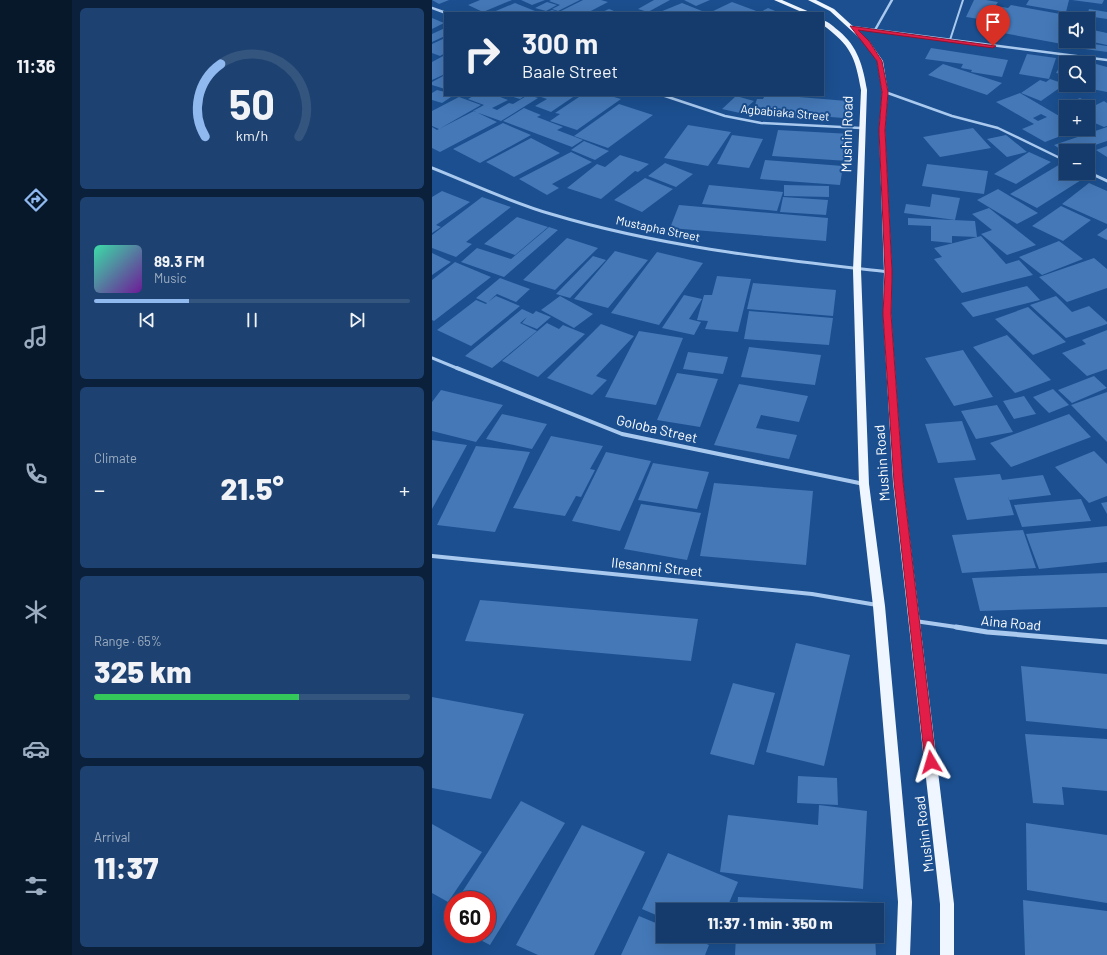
<!DOCTYPE html>
<meta charset="utf-8">
<style>
body{margin:0;font-family:Barlow,sans-serif;background:#1d4271;color:#f1f3f6;height:100vh;display:flex;flex-direction:column;font-size:15px;white-space:nowrap}
*{box-sizing:border-box;margin:0}
p{font-size:13px;color:#9dadc1}
.icon{flex:none;width:22px;height:22px;fill:none;stroke:currentColor;stroke-width:2;stroke-linecap:round;stroke-linejoin:round}
.map{position:relative;flex:1;overflow:hidden}
.side{display:flex;flex-direction:column;gap:8px;padding:8px;background:#0b203b;width:360px}
.side>*{flex:none}
.top-card{position:absolute;left:12px;top:12px;width:380px;height:84px;border-radius:0px;box-shadow:0 4px 16px #0002,0 0 0 1px #33557e;background:#143b6b;color:#f1f3f6;overflow:hidden}
.fabs{position:absolute;left:627px;top:12px;display:grid;gap:8px}
.fabs a{display:grid;place-items:center;width:36px;height:36px;border-radius:0px;background:#143b6b;box-shadow:0 4px 16px #0002,0 0 0 1px #33557e;font-size:20px}
.speed{position:absolute;left:12px;top:891px;display:flex;gap:8px;font-size:20px;font-weight:700;text-align:center}
.speed>*{display:grid;place-content:center;width:52px;height:52px;border-radius:50%;background:#143b6b;box-shadow:0 4px 16px #0002,0 0 0 1px #33557e;line-height:1}
.speed .limit{border:6px solid #d22;background:#fff;color:#111}
.pin{position:absolute;display:grid;place-items:center;width:34px;height:34px;color:#fff;margin:-41px -17px;border-radius:50% 50% 50% 0;rotate:-45deg;box-shadow:0 0 4px #0007}
.pin .icon{rotate:45deg}
.me{position:absolute;width:44px;margin:-22px;rotate:353deg;stroke-linejoin:round;filter:drop-shadow(0 0 3px #0008)}
.turn{display:flex;align-items:center;gap:14px;height:84px;padding:0 12px;font-size:18px}
.turn .icon{width:52px;height:52px;stroke-width:2.5}
.turn b{display:block;font-size:28px;line-height:34px}
.big{font-size:30px;font-weight:800;line-height:1.1}
.side .tile{flex:1;display:flex;flex-direction:column;justify-content:center;gap:6px;min-width:0;padding:0 14px;border-radius:6px;background:#1d4271}
.side .dial{align-items:center;gap:0}
.dial svg{height:104px;overflow:visible;fill:none;stroke:#33557e;stroke-width:7;stroke-linecap:round;text-anchor:middle}
.dial text{fill:#f1f3f6;stroke:none}
.song{display:flex;align-items:center;gap:12px}
.cover{width:48px;height:48px;border-radius:6px;background:linear-gradient(135deg,hsl(160 70% 55%),hsl(280 70% 35%))}
.played{height:4px;border-radius:2px;background:linear-gradient(90deg,#90b9f0 30%,#33557e 30%)}
.keys{display:flex;justify-content:space-around;direction:ltr}
.heat{display:flex;justify-content:space-between;align-items:center;font-size:22px;direction:ltr}
.charge{height:6px;border-radius:3px;background:linear-gradient(90deg,#34c759 65%,#33557e 0)}
.trip{position:absolute;left:224px;top:903px;width:228px;height:40px;border-radius:0px;background:#143b6b;box-shadow:0 4px 16px #0002,0 0 0 1px #33557e;font-weight:800;line-height:40px;text-align:center}
main{display:flex;flex:1;min-height:0}
.tabs{display:flex;flex-direction:column;width:72px;justify-content:space-around;align-items:center;background:#08182b;color:#9dadc1}
.tabs .icon{width:28px;height:28px}
.tabs .selected{color:#90b9f0}
.tabs b{font-size:18px;color:#f1f3f6}
.map>svg:first-child{display:block}
</style>
<main>
<nav class="tabs">
<b>11:36</b>
<svg class="icon selected" aria-label="directions" viewBox="0 0 24 24"><path d="M12 3l9 9-9 9-9-9zM9 14v-3h6M13 9l2 2-2 2"/></svg>
<svg class="icon" aria-label="music" viewBox="0 0 24 24"><path d="M9 18V5l10-2v13"/><circle cx="6" cy="18" r="3"/><circle cx="16" cy="16" r="3"/></svg>
<svg class="icon" aria-label="phone" viewBox="0 0 24 24"><path d="M5 4h4l2 5-3 2q2 4 5 5l2-3 5 2v4C11 20 4 13 5 4z"/></svg>
<svg class="icon" aria-label="climate" viewBox="0 0 24 24"><path d="M12 3v18M4 7l16 10M4 17L20 7"/></svg>
<svg class="icon" aria-label="car" viewBox="0 0 24 24"><path d="M5 17H2v-5l4-1 3-4h7l3 4 3 1v5h-3M9 17h6M6 11h13"/><circle cx="7" cy="17" r="2"/><circle cx="17" cy="17" r="2"/></svg>
<svg class="icon" aria-label="filters" viewBox="0 0 24 24"><path d="M4 7h16M4 17h16"/><circle cx="9" cy="7" r="2"/><circle cx="15" cy="17" r="2"/></svg>
</nav>
<section class="side">
<div class="tile dial"><svg viewBox="0 0 100 80">
<path d="M14 69A42 42 0 1 1 86 69"/>
<path d="M14 69A42 42 0 0 1 26 13" stroke="#90b9f0"/>
<text x="50" y="56" font-size="32" font-weight="700">50</text>
<text x="50" y="72" font-size="11">km/h</text>
</svg></div>
<div class="tile">
<div class="song"><i class="cover"></i><div><b>89.3 FM</b><p>Music</p></div></div>
<div class="played"></div>
<div class="keys"><svg class="icon" aria-label="previous" viewBox="0 0 24 24"><path d="M18 5L8 12l10 7zM5 5v14"/></svg><svg class="icon" aria-label="pause" viewBox="0 0 24 24"><path d="M8 5v14M16 5v14"/></svg><svg class="icon" aria-label="next" viewBox="0 0 24 24"><path d="M6 5l10 7-10 7zM19 5v14"/></svg></div>
</div>
<div class="tile"><p>Climate</p>
<div class="heat"><a>−</a><b class="big">21.5°</b><a>+</a></div>
</div>
<div class="tile"><p>Range · 65%</p><b class="big">325 km</b><div class="charge"></div></div>
<div class="tile"><p>Arrival</p><b class="big">11:37</b></div>
</section>
<div class="map">
<svg width="675" height="955" viewBox="0 0 675 955">
<rect width="100%" height="100%" fill="#1b4f8f"/>
<!-- building -->
<path fill="#4478b7" fill-rule="evenodd" d="M0 0H17L7 4Z
M48 0H80L51 12 36 5Z
M89 0H113L100 5Z
M119 0H148L126 11 120 9 128 5 117 1Z
M151 0H169L176 2 155 13H113L120 10 127 12Z
M222 0H238L216 12 206 9Z
M252 0H278L264 6Z
M542 0H554L566 2 554 20 534 17Z
M597 0H637L634 12 594 5Z
M640 0H672L670 4Z
M115 2 125 5 114 11 103 8Z
M300 2 327 12 277 13Z
M83 3 103 11 98 13H59Z
M250 3 275 13 228 12Z
M579 5 645 17 644 19H634V36L630 44 550 29 565 6 576 8Z
M336 8 348 13H327Z
M177 9 187 13H168Z
M657 9 675 12V19L655 16Z
M0 18 12 23 0 29Z
M13 28V36L0 42V34Z
M661 30 675 33V45L656 41Z
M13 38V53L8 56 0 53V44Z
M655 43 675 46V52L653 49Z
M499 48 576 60 570 77 539 72 540 70 529 68 531 64 493 59Z
M595 54 624 58 617 79 587 74Z
M13 55V74L0 80V62Z
M511 64 570 83 555 95 496 75Z
M664 64 675 67V92L650 87 656 85V77Z
M627 68 634 69V75L624 73Z
M13 75V89L0 85V82Z
M618 79 633 84 609 101 589 93 608 80 614 82Z
M5 90 13 92V95H22L10 103 0 100V93Z
M588 93 634 120V129H647L613 142 590 129 602 124 564 102ZM609 114 615 117 606 121 601 118Z
M43 95H63L76 100 60 108 65 110 77 103 81 104 96 95 106 98 69 121 41 111 52 105 36 99Z
M75 95H94L88 99Z
M108 95H144L119 112 103 106 115 99 106 96Z
M150 95H175L189 99 145 130 118 121 128 114 123 113Z
M333 95H343L415 101 411 118 374 115V119L320 114 325 99H331Z
M304 96 322 101 308 113 290 109Z
M27 97 49 105 7 129 0 126V111Z
M648 98 662 105 656 108 639 107 633 104Z
M672 101 675 103V126L672 127 656 120V109Z
M187 104 221 115 176 148 142 136Z
M92 108 109 115 105 117 131 127 125 130 151 140 140 147 71 121Z
M42 111 65 122 8 152 0 148V127L5 130Z
M71 123 99 135 48 163 21 149Z
M256 125 299 132 276 166 232 158Z
M675 127V141L645 151H634V153L622 145Z
M541 128 559 148 508 157 491 137Z
M346 130 419 134 416 161 340 156Z
M300 135 331 139 317 168 285 164Z
M574 135 595 152 575 157 555 139Z
M99 138 128 153 82 177 54 162Z
M152 141 177 151 163 160 139 150Z
M675 146V157L664 150Z
M139 152 160 162 120 184 127 188 115 195 87 179Z
M597 152 619 162 584 184 562 174Z
M188 155 217 164 206 172 203 171 169 199 135 188 165 164 173 167Z
M333 160 411 166 408 185 328 179Z
M233 163 261 174 244 187 216 176Z
M630 163 634 164V173H652L657 175 605 208 578 194Z
M495 164 556 171 552 194 490 186Z
M213 178 241 189 210 212 182 200Z
M657 183 675 191V224L630 204Z
M277 185 351 192 345 211 270 204Z
M352 185 397 186V197L352 196Z
M566 189 606 213 585 224 545 200Z
M10 191 38 202 4 225 9 227 0 233V197Z
M500 194 528 198 523 220 472 213 474 204 498 207Z
M50 197 79 207 34 242 40 244 24 257 0 248V235Z
M351 197 396 200 394 215 348 212Z
M247 205 396 218 394 241 238 228Z
M629 206 659 220 631 241 600 226Z
M557 208 604 245 575 255 549 234 560 230 540 214Z
M85 217 116 227 83 255 52 244Z
M476 218 543 221 545 237 520 236V243L499 241V226L476 225Z
M117 227 126 230 72 277 29 262 45 248 79 259Z
M675 228V240L665 235Z
M549 236 574 264 587 260 601 275 530 293 502 259 510 257 502 248Z
M135 238 166 248 123 290 91 280Z
M627 241 651 259 610 275 587 257Z
M183 251 216 260 176 308 142 299Z
M225 252 271 263 227 325 179 313Z
M0 253 19 262 0 275Z
M161 256 174 260 138 298 124 294Z
M662 258 675 269V288L635 302 607 277Z
M23 262 59 277 2 321 0 320V280Z
M285 276 319 279 306 332 273 329 276 321 265 320 272 295H280Z
M68 278 98 289 84 302 65 294 56 302 64 296 88 306 39 346 5 330 44 300 54 304 55 303 44 298Z
M321 283 404 290 401 316 315 309Z
M595 286 608 300 541 317 529 303Z
M252 295 270 299 257 319 269 322 262 335 230 328Z
M128 296 161 314 142 328 109 310Z
M624 296 640 312 657 306 675 322V324L634 338 598 305Z
M596 307 634 342 601 355 563 319Z
M90 309 101 314 104 311 119 317 105 329 90 323 95 317 88 323 105 331 60 368 33 356Z
M317 311 401 318 397 345 312 339Z
M115 323 127 329 131 325 153 334 106 377 70 361Z
M169 324 202 336 164 376 175 380 160 395 115 378Z
M675 330V369L655 376 630 353 654 344 650 340Z
M207 331 251 338 224 405 173 397Z
M575 335 619 380 583 393 541 347Z
M317 347 389 355 383 385 309 377Z
M531 350 561 397 522 406 493 358Z
M256 352 296 357 291 374 251 369Z
M245 373 286 379 268 427 225 420Z
M662 376 675 388 640 403 626 390Z
M307 384 376 396 367 422 329 415 324 428 365 435 357 459 282 445Z
M621 389 637 405 617 413 601 397Z
M9 390 71 405 44 442 0 431V402Z
M675 392V442L639 405Z
M592 396 604 414 582 419 571 401Z
M565 405 581 432 544 439 529 411Z
M70 414 115 424 100 449 54 439Z
M637 414 659 437 579 467 558 443Z
M530 421 544 460 506 463 493 424Z
M119 436 171 446 158 469 163 470 149 497 144 496 133 516 81 508Z
M0 440 35 445 0 509Z
M44 446 98 452 63 532 5 525Z
M662 451 675 464V496L657 503 623 467Z
M174 452 219 461 188 531 140 521Z
M221 463 277 472 265 509 206 500Z
M568 474 570 480 611 475 619 495 577 500 576 496 582 515 535 520 522 478Z
M282 483 381 491 374 565 268 556Z
M649 499 659 521 590 527 582 505Z
M675 502V514L669 503Z
M209 504 269 513 255 560 192 549Z
M675 526V562L607 569 594 534Z
M591 530 604 568 530 573 520 535Z
M675 573V607L548 611 540 578Z
M48 600 266 619 259 661 33 641Z
M364 643 418 655 392 766 334 752Z
M589 666 675 674V729L594 721Z
M301 683 343 693 322 765 278 754Z
M0 697 92 714 59 799 0 788Z
M593 734 675 739V791L630 787 632 805 601 803Z
M366 776 405 778 406 805 365 803Z
M89 801 133 823 58 945 37 934H55V900H25Z
M387 805 435 811 431 889 288 872 296 815 386 825Z
M594 823 675 835V903L595 890Z
M0 824 50 852 16 902 0 893Z
M150 825 213 852 162 955H106L84 945Z
M236 853 306 882 294 910H231V918L210 909Z
M306 897 442 902 443 910H305Z
M591 900 675 911V955H593Z
M21 905V925L11 920Z
M207 916 231 926V936H255L277 945 273 955H189Z
M304 936H443L444 955H303Z"/>
<g fill="none" stroke-linecap="round" stroke-linejoin="round">
<!-- lane -->
<path stroke="#a9c9ee" stroke-width="2" d="M518 40 531 0"/>
<!-- street-far3 -->
<path stroke="#a9c9ee" stroke-width="2.5" d="M0 8 14 13
M420 27 675 60
M443 30 460 0
M453 92 520 116 566 128 634 161
M230 95 293 116 329 123 429 128"/>
<!-- street-far2 -->
<path stroke="#a9c9ee" stroke-width="3" d="M0 168C38 183 80 203 119 214 229 247 343 259 456 272
M656 172 675 181
M0 358 27 369"/>
<!-- street-far1 -->
<path stroke="#a9c9ee" stroke-width="4" d="M25 368 190 434 432 484
M0 556 380 594 445 605
M483 621 531 628"/>
<!-- street -->
<path stroke="#a9c9ee" stroke-width="5" d="M524 627 555 632 675 642"/>
<!-- primary -->
<path fill="#f0f6ff" fill-rule="evenodd" d="M342 0H350L380 13H372Z
M376 0H384L402 9 437 41 451 61 456 92 453 130 460 272 459 313 471 482 522 904V955H508V904L461 482 451 313 452 272 447 130 450 92 445 61 433 43 398 11Z
M391 20C397 22 402 27 407 31 426 47 431 66 435 90L429 270 437 484 453 606 480 902 478 955H464L466 902 441 606 427 484 421 270 429 90C423 56 419 46 391 25Z"/>
</g>
<!-- route -->
<path fill="#e11d48" stroke="#92132f" d="M418 26 564 46 561 48 426 30 437 41 450 61 456 92 453 130 460 272 459 314 471 482 504 762 503 766 499 768 495 766 493 762 462 482 451 314 453 272 447 130 450 92 445 61Z"/>
<g text-anchor="middle" stroke-width="4" stroke-linejoin="round" paint-order="stroke">
<!-- far-street labels -->
<g font-size="12" fill="#fff" stroke="#1b4f8f">
<text transform="translate(353 113) rotate(5)" y="4">Agbabiaka Street</text>
<text transform="translate(226 229) rotate(12)" y="4">Mustapha Street</text>
</g>
<!-- street labels -->
<g font-size="14" fill="#fff" stroke="#1b4f8f">
<text transform="translate(415 134) rotate(-89)" y="5">Mushin Road</text>
<text transform="translate(225 429) rotate(13)" y="5">Goloba Street</text>
<text transform="translate(450 463) rotate(-94)" y="5">Mushin Road</text>
<text transform="translate(225 567) rotate(6)" y="5">Ilesanmi Street</text>
<text transform="translate(579 623) rotate(5)" y="5">Aina Road</text>
<text transform="translate(492 834) rotate(-97)" y="5">Mushin Road</text>
</g>
</g>
</svg>
<div class="fabs">
<a><svg class="icon" aria-label="sound" viewBox="0 0 24 24"><path d="M4 9h4l5-4v14l-5-4H4zM17 9q2 3 0 6"/></svg></a>
<a><svg class="icon" aria-label="search" viewBox="0 0 24 24"><circle cx="10" cy="10" r="6"/><path d="M15 15l6 6"/></svg></a>
<a>+</a>
<a>−</a>
</div>
<div class="speed"><div class="limit">60</div></div>
<div class="pin" style="left:561px;top:46px;background:#d93025"><svg class="icon" aria-label="arrive" viewBox="0 0 24 24"><path d="M6 21V4h12l-3 4 3 4H6"/></svg></div>
<svg class="me" style="left:499px;top:762px" viewBox="-20 -20 40 40"><path d="M0-17L14 15 0 8-14 15z" fill="#e11d48" stroke="#fff" stroke-width="4"/></svg>
<div class="trip">11:37 · 1 min · 350 m</div>
<div class="top-card">
<div class="turn"><svg class="icon" aria-label="right" viewBox="0 0 24 24"><path d="M7 20v-9h11M14 6l5 5-5 5"/></svg><div><b>300 m</b>Baale Street</div></div>
</div>
</div>
</main>
